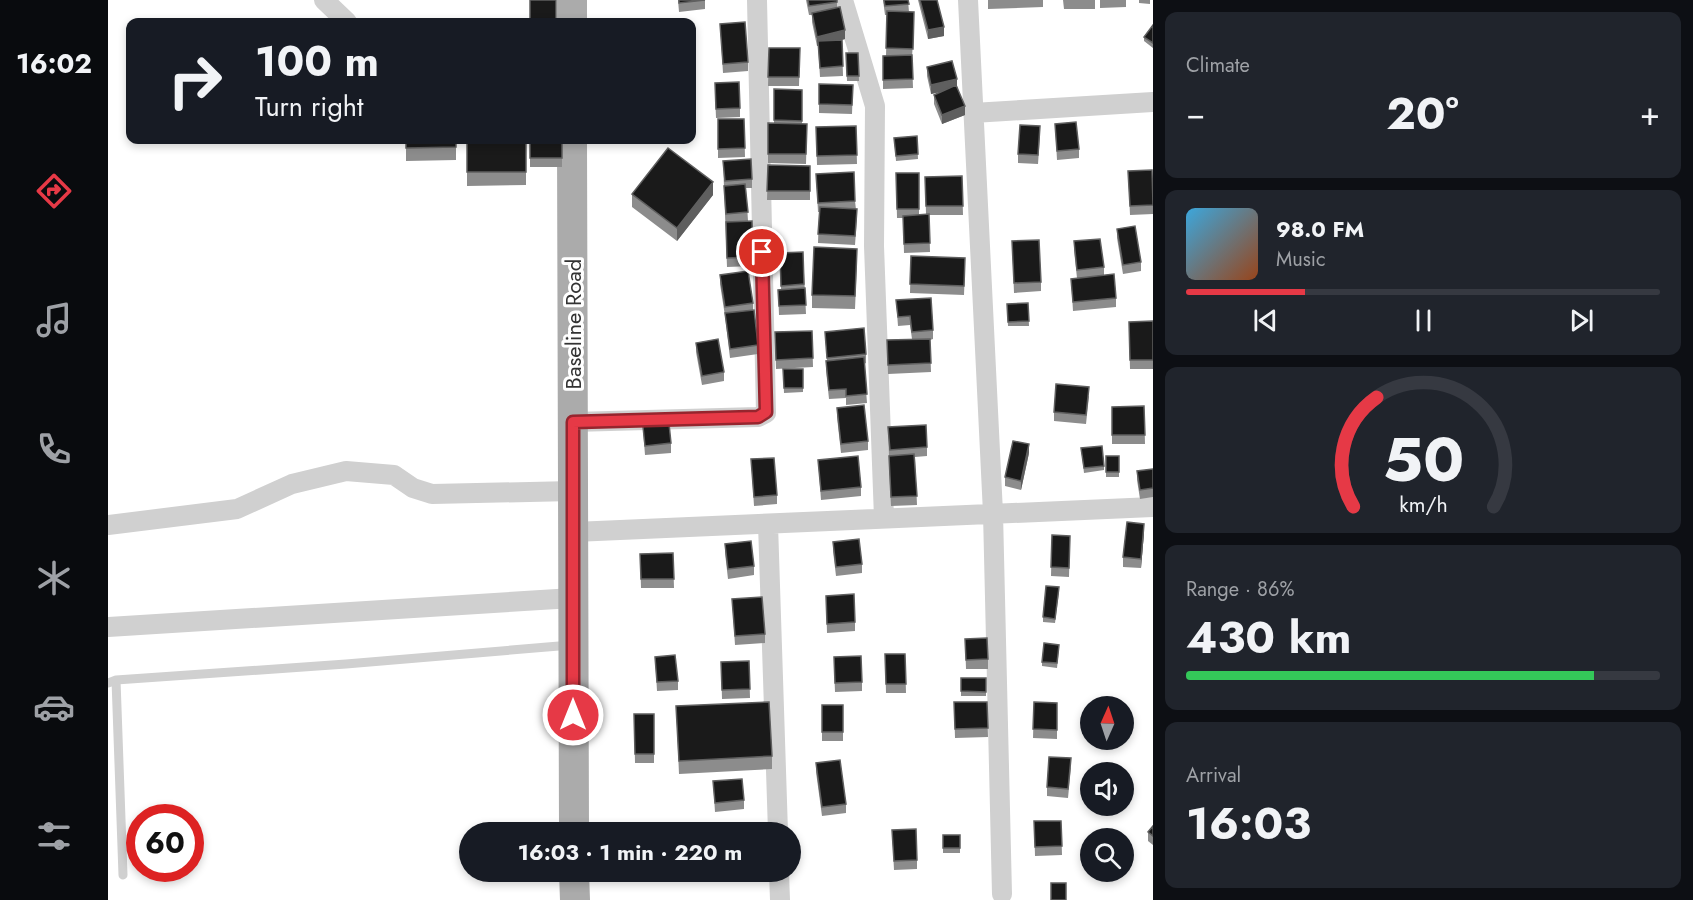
<!DOCTYPE html>
<meta charset="utf-8">
<style>
body{margin:0;font-family:Jost,sans-serif;background:#20242c;color:#f1f3f6;height:100vh;display:flex;flex-direction:column;font-size:22px;white-space:nowrap}
*{box-sizing:border-box;margin:0}
p{font-size:20px;color:#9ea1a6}
.icon{flex:none;width:33px;height:33px;fill:none;stroke:currentColor;stroke-width:2;stroke-linecap:round;stroke-linejoin:round}
.map{position:relative;flex:1;overflow:hidden}
.details{display:flex;flex-direction:column;gap:12px;padding:12px;background:#0d0f14;width:540px}
.details>*{flex:none}
.hud{position:absolute;left:18px;top:18px;width:570px;height:126px;border-radius:12px;box-shadow:0 3px 9px #0003;background:#171b24;color:#f1f3f6;overflow:hidden}
.needle{width:39px;rotate:3deg}
.tools{position:absolute;left:972px;top:696px;display:grid;gap:12px}
.tools a{display:grid;place-items:center;width:54px;height:54px;border-radius:50%;background:#171b24;box-shadow:0 3px 9px #0003;font-size:30px}
.speed{position:absolute;left:18px;top:804px;display:flex;gap:12px;font-size:30px;font-weight:700;text-align:center}
.speed>*{display:grid;place-content:center;width:78px;height:78px;border-radius:50%;background:#171b24;box-shadow:0 3px 9px #0003;line-height:1}
.speed .limit{border:9px solid #d22;background:#fff;color:#111}
.pin{position:absolute;display:grid;place-items:center;width:51px;height:51px;color:#fff;margin:-26px;border:3px solid #fff;border-radius:50%;box-shadow:0 2px 6px #0007}
.me{position:absolute;width:66px;margin:-33px;rotate:0deg;stroke-linejoin:round;filter:drop-shadow(0 0 4px #0008)}
.turn{display:flex;align-items:center;gap:21px;height:126px;padding:0 30px;font-size:27px}
.turn .icon{width:78px;height:78px;stroke-width:2.5}
.turn b{display:block;font-size:42px;line-height:51px}
.big{font-size:45px;font-weight:700;line-height:1.1}
.details .card{flex:1;display:flex;flex-direction:column;justify-content:center;gap:9px;min-width:0;padding:0 21px;border-radius:12px;background:#20242c}
.details .dial{align-items:center;gap:0}
.dial svg{height:156px;overflow:visible;fill:none;stroke:#363941;stroke-width:7;stroke-linecap:round;text-anchor:middle}
.dial text{fill:#f1f3f6;stroke:none}
.song{display:flex;align-items:center;gap:18px}
.cover{width:72px;height:72px;border-radius:9px;background:linear-gradient(135deg,hsl(200 70% 55%),hsl(20 70% 35%))}
.played{height:6px;border-radius:3px;background:linear-gradient(90deg,#e63946 25%,#363941 25%)}
.keys{display:flex;justify-content:space-around;direction:ltr}
.heat{display:flex;justify-content:space-between;align-items:center;font-size:33px;direction:ltr}
.charge{height:9px;border-radius:4px;background:linear-gradient(90deg,#34c759 86%,#363941 0)}
.trip{position:absolute;left:351px;top:822px;width:342px;height:60px;border-radius:30px;background:#171b24;box-shadow:0 3px 9px #0003;font-weight:700;line-height:60px;text-align:center}
main{display:flex;flex:1;min-height:0}
.tabs{display:flex;flex-direction:column;width:108px;justify-content:space-around;align-items:center;background:#090b0e;color:#9ea1a6}
.tabs .icon{width:42px;height:42px}
.tabs .on{color:#e63946}
.tabs b{font-size:27px;color:#f1f3f6}
.map>svg:first-child{display:block}
</style>
<main>
<nav class="tabs">
<b>16:02</b>
<svg class="icon on" aria-label="directions" viewBox="0 0 24 24"><path d="M12 3l9 9-9 9-9-9zM9 14v-3h6M13 9l2 2-2 2"/></svg>
<svg class="icon" aria-label="music" viewBox="0 0 24 24"><path d="M9 18V5l10-2v13"/><circle cx="6" cy="18" r="3"/><circle cx="16" cy="16" r="3"/></svg>
<svg class="icon" aria-label="phone" viewBox="0 0 24 24"><path d="M5 4h4l2 5-3 2q2 4 5 5l2-3 5 2v4C11 20 4 13 5 4z"/></svg>
<svg class="icon" aria-label="climate" viewBox="0 0 24 24"><path d="M12 3v18M4 7l16 10M4 17L20 7"/></svg>
<svg class="icon" aria-label="car" viewBox="0 0 24 24"><path d="M5 17H2v-5l4-1 3-4h7l3 4 3 1v5h-3M9 17h6M6 11h13"/><circle cx="7" cy="17" r="2"/><circle cx="17" cy="17" r="2"/></svg>
<svg class="icon" aria-label="filters" viewBox="0 0 24 24"><path d="M4 7h16M4 17h16"/><circle cx="9" cy="7" r="2"/><circle cx="15" cy="17" r="2"/></svg>
</nav>
<div class="map">
<svg width="1045" height="900" viewBox="0 0 1045 900">
<rect width="100%" height="100%" fill="#fff"/>
<g fill="none" stroke-linecap="round" stroke-linejoin="round">
<!-- lane -->
<path stroke="#d0d0d0" stroke-width="9" d="M8 680 15 875
M0 683 8 680 238 664 463 645"/>
<!-- street -->
<path stroke="#d0d0d0" stroke-width="20" d="M216 0 239 22
M735 0 767 106 766 246 776 518
M860 0 885 513 894 894
M865 113 1045 102
M465 422 650 417 658 413 649 0
M660 524 670 832
M0 525 129 509 184 484 238 471 286 475 305 488 324 494 465 491
M466 532 1045 507
M0 627 465 598
M671 872 672 900"/>
<!-- primary -->
<path stroke="#ababab" stroke-width="30" d="M464 0V22
M464 140 466 832
M466 872 467 900"/>
</g>
<!-- wall -->
<path fill="#8c8c8c" d="M570 0H597V9L571 12Z
M698 0H729V8L737 39 734 40 735 76 712 77 710 45 709 46 704 22V15H701Z
M775 0H800L801 12 806 21 804 58 805 88 775 89V56H778L779 15H777Z
M810 0H829L836 36 820 39Z
M880 0H935V7L880 9Z
M955 0H987V9H956Z
M992 0H1018V7L992 8Z
M1031 0H1042V4L1031 3Z
M612 24 640 62V71L615 73Z
M1045 25V48L1036 41V37Z
M661 48H692L691 86H660Z
M738 53H750L751 81H739Z
M819 67 849 86 857 115 834 124 826 104V95L833 92 823 94 819 76Z
M711 84 745 85 744 114 711 113Z
M666 89 694 90V124H699L698 164 660 163V123H666Z
M607 92 632 108V117L608 118Z
M610 119H636L637 157 610 158Z
M947 124 971 149V158L949 160Z
M748 126 749 164 709 165 708 127Z
M932 135 930 164 910 163V154Z
M809 136 810 159 788 161 786 138Z
M298 140H348V160L298 161Z
M359 140H418V185L359 186Z
M422 140H454V167H422Z
M615 161 644 179V188H638L640 221H644L645 266 619 267Z
M660 165 702 166V200H659Z
M1020 171 1045 188V214L1022 215Z
M788 173H811V215L818 214 817 177 854 176 855 215H821L822 252 796 253 795 218H789Z
M708 174 747 201 749 218 747 245 710 243 711 212H710Z
M524 194 605 195 569 241 524 207Z
M1009 229 1033 262V271L1015 274 1009 238Z
M904 241 933 282V291L906 293Z
M966 241 996 267V275L1008 298V307L965 311 963 279 969 278 966 250Z
M695 252 698 314 671 315 670 290 673 289 672 262Z
M803 256 857 267 856 295 802 293Z
M749 262 747 309 704 308V295Z
M612 275 645 303V310L650 345V354L622 358 617 316 612 284Z
M788 300 825 330V339L822 340 823 372 780 374 779 340 804 339 802 325 790 326Z
M920 303 921 326H900L899 304Z
M1045 321V369H1022L1021 322Z
M704 331 705 367 668 369 667 332Z
M717 332 758 354V363L756 364 759 403 738 405V398L721 399 718 370V361H719Z
M588 343 616 372V381L594 385 588 352Z
M675 369H695V392L676 393Z
M981 396 978 424 946 421V412Z
M1036 406 1037 444H1004V407Z
M729 408 760 441V450L733 453 729 417Z
M534 417 563 443V453L537 455Z
M780 427 819 447V456L807 457 809 505 783 506 781 465V456Z
M973 448 996 466V470L976 473Z
M921 453 913 490 897 486V477Z
M998 456H1011V477H998Z
M643 459 669 495V504L646 506Z
M710 460 753 487V496L713 500Z
M1045 469V497L1032 499 1029 480V471Z
M1036 533 1033 568 1015 567V557Z
M944 535 962 536 961 577 943 576Z
M725 542 754 564V573L728 576 725 551Z
M617 544 646 566V575L620 579 617 553Z
M565 553 566 588H533L532 554Z
M951 592 947 623 935 622V617Z
M718 596 747 622V631L719 633Z
M624 599 657 634V643L627 645Z
M857 639 880 659V669H858Z
M951 649 949 668 934 666V662Z
M777 654H797L798 693H778Z
M547 657 570 681V690L549 691Z
M641 661 642 698 614 699 613 662Z
M726 666 754 682V691L727 692Z
M853 678H878V696H853Z
M846 702H879L880 737 847 738Z
M926 702 949 703V739L925 738Z
M714 705H735V741H714Z
M568 706 664 756V769L571 774Z
M526 714H546V763H527Z
M708 763 738 804V813L714 816 708 772Z
M963 767 960 798 939 796V787Z
M605 781 636 800V809L607 812Z
M926 821H953L954 855 927 856Z
M1045 826V845L1040 841V832Z
M784 830 809 860V869L786 870Z
M835 835H852V853H835Z
M552 872H583V877L553 878Z"/>
<!-- shaded-wall -->
<path fill="#5f5f5f" d="M836 27V36L820 39V30Z
M737 30V39L709 46V37Z
M849 79V88L823 94V85Z
M857 106V115L834 124V115Z
M605 182V195L569 241V228Z
M921 444V453L913 490V481Z
M1036 524V533L1033 568V559Z"/>
<!-- building -->
<path fill="#1a1a1a" stroke="#5f5f5f" stroke-width="1.5" d="M422 0H448V22H422Z
M571 0H597L571 3Z
M700 0H729V2L701 6Z
M776 0H800L801 4 777 6Z
M812 0H829L836 27 820 30Z
M732 7 737 30 709 37 704 13Z
M779 11 806 12 805 49 778 48Z
M637 22 640 62 615 64 612 24Z
M1045 25V43L1036 37Z
M734 40 735 66 712 68 710 41Z
M661 48H692L691 77H660Z
M738 53H750L751 76H739Z
M804 55 805 79 775 80V56Z
M844 61 849 79 823 85 819 67Z
M631 82 632 108 608 109 607 83Z
M711 84 745 85 744 105 711 104Z
M848 85 857 106 834 115 826 95Z
M666 89 694 90V121L666 120Z
M610 119H636L637 148 610 149Z
M968 122 971 149 949 151 947 124Z
M660 123 699 124 698 154H660Z
M912 125 932 126 930 155 910 154Z
M748 126 749 155 709 156 708 127Z
M809 136 810 154 788 156 786 138Z
M298 140H348V147L298 148Z
M359 140H418V172H359Z
M422 140H454V158H422Z
M560 148 605 182 569 228 524 194Z
M643 159 644 179 617 181 615 161Z
M660 165 702 166V191H659Z
M1044 170 1045 205 1022 206 1020 171Z
M746 172 747 201 710 203 708 174Z
M788 173H811V209H789Z
M854 176 855 206H818L817 177Z
M637 184 640 212 618 214 616 186Z
M712 207 749 209 747 236 710 234Z
M821 214 822 243 796 244 795 216Z
M644 221 645 257 619 258 618 222Z
M1027 226 1033 262 1015 265 1009 229Z
M992 239 996 267 969 270 966 241Z
M931 240 933 282 906 283 904 241Z
M706 247 749 249 747 296 704 295Z
M695 252 696 284 673 286 672 253Z
M803 256 857 258 856 286 802 284Z
M640 271 645 303 617 307 612 275Z
M1006 274 1008 298 965 302 963 279Z
M697 288 698 305 671 306 670 290Z
M823 298 825 330 804 332 802 316 790 317 788 300Z
M920 303 921 321 900 322 899 304Z
M646 310 650 345 622 349 617 313Z
M1045 321V360H1022L1021 322Z
M756 328 758 354 719 358 717 332Z
M704 331 705 358 668 360 667 332Z
M610 339 616 372 594 376 588 343Z
M822 339 823 363 780 365 779 340Z
M756 357 759 394 738 396V389L721 390 718 361Z
M675 369H695V388H676Z
M948 384 981 387 978 415 946 412Z
M756 405 760 441 733 444 729 408Z
M1036 406 1037 435H1004V407Z
M560 414 563 443 537 446 534 417Z
M818 425 819 447 782 450 780 427Z
M905 441 921 444 913 481 897 477Z
M994 446 996 466 976 468 973 448Z
M806 454 809 496 783 497 781 456Z
M750 456 753 487 713 491 710 460Z
M998 456H1011V472H998Z
M666 458 669 495 646 497 643 459Z
M1045 469V488L1032 490 1029 471Z
M1019 522 1036 524 1033 559 1015 557Z
M944 535 962 536 961 568 943 567Z
M751 539 754 564 728 567 725 542Z
M643 541 646 566 620 569 617 544Z
M565 553 566 579H533L532 554Z
M938 586 951 587 947 619 935 617Z
M746 594 747 622 719 624 718 596Z
M654 597 657 634 627 636 624 599Z
M879 638 880 659 858 660 857 639Z
M936 643 951 645 949 663 934 662Z
M777 654H797L798 684H778Z
M567 655 570 681 549 682 547 657Z
M753 656 754 682 727 683 726 657Z
M641 661 642 689 614 690 613 662Z
M853 678H878V692L853 691Z
M661 702 664 756 571 761 568 706Z
M846 702H879L880 728 847 729Z
M926 702 949 703V730L925 729Z
M714 705H735V732H714Z
M526 714H546V754H527Z
M941 757 963 758 960 789 939 787Z
M732 760 738 804 714 807 708 763Z
M634 779 636 800 607 803 605 781Z
M926 821H953L954 846 927 847Z
M624 824 625 832H602L601 825Z
M1045 826V836L1040 832Z
M808 829 809 860 786 861 784 830Z
M581 830V832H551V831Z
M835 835H852V848H835Z
M943 883H958V900H943Z"/>
<g fill="none" stroke-linecap="round" stroke-linejoin="round">
<defs>
<path id="route" d="M465 715V422L650 417 658 412 654 252"/>
</defs>
<!-- route casing -->
<use href="#route" stroke="#96252e" stroke-width="15"/>
<!-- route -->
<use href="#route" stroke="#e63946" stroke-width="10"/>
</g>
<g text-anchor="middle" stroke-width="6" stroke-linejoin="round" paint-order="stroke">
<!-- street labels -->
<g font-size="22" fill="#333" stroke="#fff">
<text transform="translate(465 324) rotate(-90)" y="8">Baseline Road</text>
</g>
</g>
</svg>
<div class="tools">
<a><svg class="needle" viewBox="-14 -14 28 28"><path d="M0-13l5 13h-10z" fill="#e53935"/><path d="M0 13l5-13h-10z" fill="#9ea1a6"/></svg></a>
<a><svg class="icon" aria-label="sound" viewBox="0 0 24 24"><path d="M4 9h4l5-4v14l-5-4H4zM17 9q2 3 0 6"/></svg></a>
<a><svg class="icon" aria-label="search" viewBox="0 0 24 24"><circle cx="10" cy="10" r="6"/><path d="M15 15l6 6"/></svg></a>
</div>
<div class="speed"><div class="limit">60</div></div>
<div class="pin" style="left:654px;top:252px;background:#d93025"><svg class="icon" aria-label="arrive" viewBox="0 0 24 24"><path d="M6 21V4h12l-3 4 3 4H6"/></svg></div>
<svg class="me" style="left:465px;top:715px" viewBox="-20 -20 40 40"><circle r="17" fill="#e63946" stroke="#fff" stroke-width="3"/><path d="M0-11L8 9 0 5-8 9z" fill="#fff"/></svg>
<div class="trip">16:03 · 1 min · 220 m</div>
<div class="hud">
<div class="turn"><svg class="icon" aria-label="right" viewBox="0 0 24 24"><path d="M7 20v-9h11M14 6l5 5-5 5"/></svg><div><b>100 m</b>Turn right</div></div>
</div>
</div>
<section class="details">
<div class="card"><p>Climate</p>
<div class="heat"><a>−</a><b class="big">20°</b><a>+</a></div>
</div>
<div class="card">
<div class="song"><i class="cover"></i><div><b>98.0 FM</b><p>Music</p></div></div>
<div class="played"></div>
<div class="keys"><svg class="icon" aria-label="previous" viewBox="0 0 24 24"><path d="M18 5L8 12l10 7zM5 5v14"/></svg><svg class="icon" aria-label="pause" viewBox="0 0 24 24"><path d="M8 5v14M16 5v14"/></svg><svg class="icon" aria-label="next" viewBox="0 0 24 24"><path d="M6 5l10 7-10 7zM19 5v14"/></svg></div>
</div>
<div class="card dial"><svg viewBox="0 0 100 80">
<path d="M14 69A42 42 0 1 1 86 69"/>
<path d="M14 69A42 42 0 0 1 26 13" stroke="#e63946"/>
<text x="50" y="56" font-size="32" font-weight="700">50</text>
<text x="50" y="72" font-size="11">km/h</text>
</svg></div>
<div class="card"><p>Range · 86%</p><b class="big">430 km</b><div class="charge"></div></div>
<div class="card"><p>Arrival</p><b class="big">16:03</b></div>
</section>
</main>
